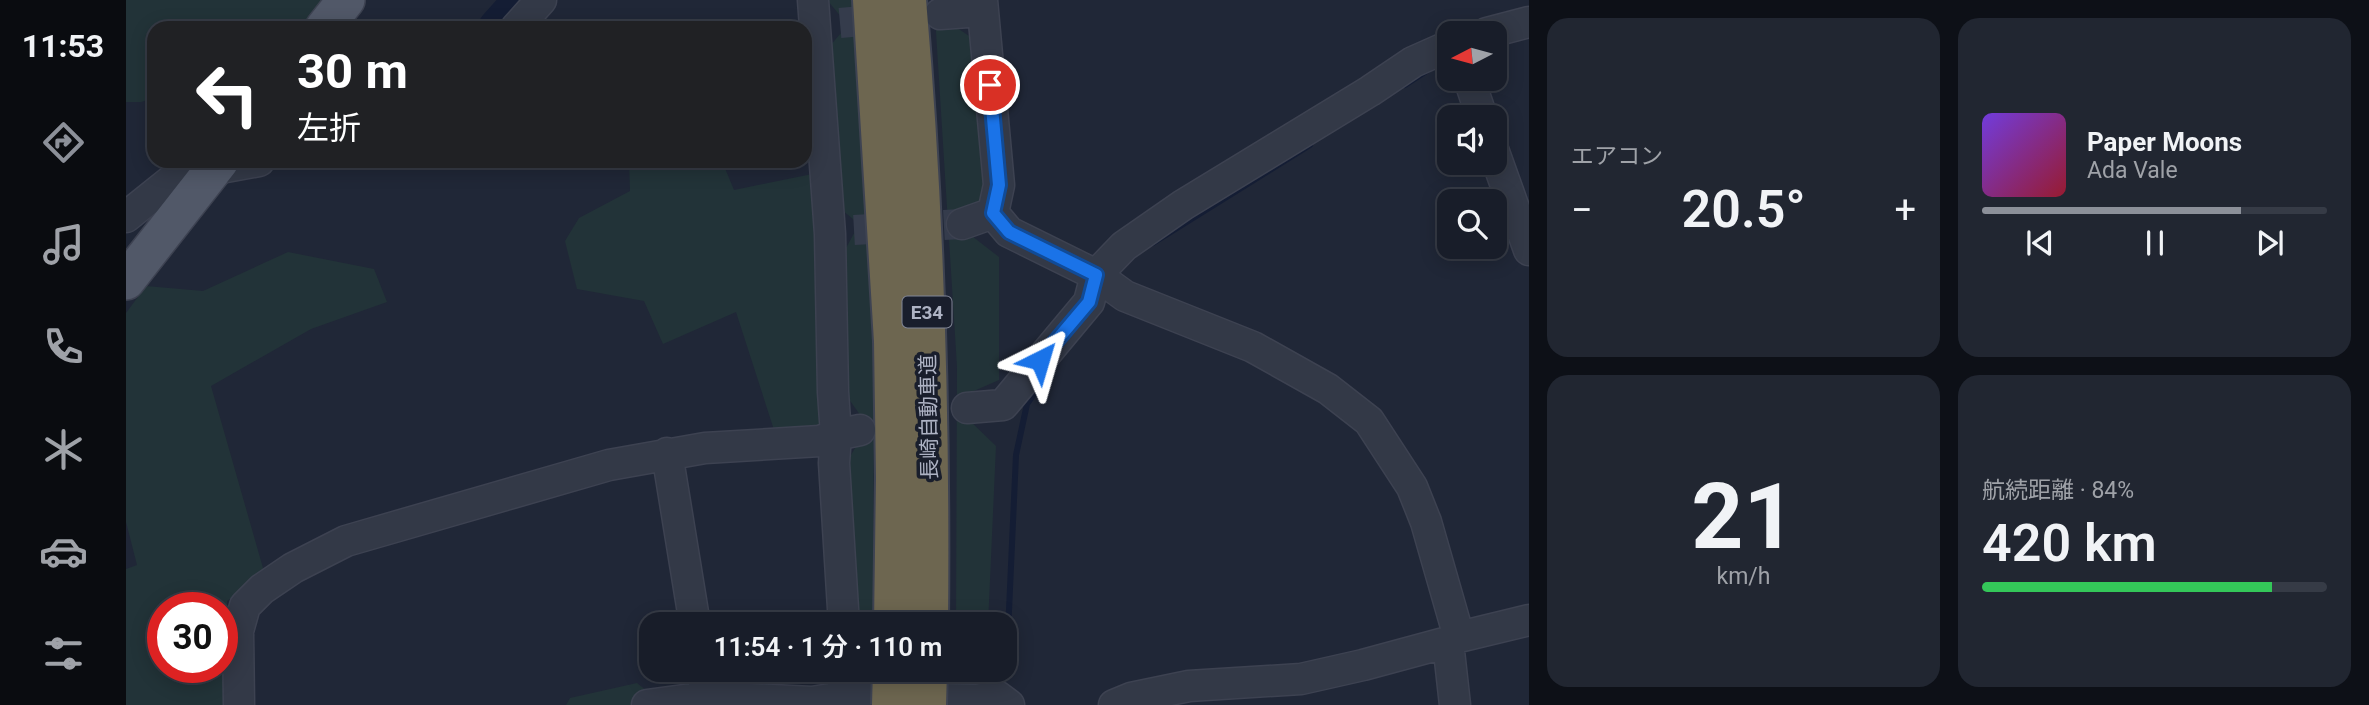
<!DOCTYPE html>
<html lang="ja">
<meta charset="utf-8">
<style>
body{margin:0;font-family:Roboto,"Noto Sans JP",sans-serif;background:#212631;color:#f1f3f6;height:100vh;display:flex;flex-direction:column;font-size:26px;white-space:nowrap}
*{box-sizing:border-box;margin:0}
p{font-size:23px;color:#9fa2a8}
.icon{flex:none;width:38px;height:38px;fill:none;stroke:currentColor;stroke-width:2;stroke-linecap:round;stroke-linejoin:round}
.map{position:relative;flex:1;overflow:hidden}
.side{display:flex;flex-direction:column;gap:18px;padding:18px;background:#0d1017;width:840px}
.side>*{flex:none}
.top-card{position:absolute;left:21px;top:21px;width:665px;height:147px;border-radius:21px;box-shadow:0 4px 18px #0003,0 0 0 2px #363b46;background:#202124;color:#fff;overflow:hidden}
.needle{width:46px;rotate:264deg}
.tools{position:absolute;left:1311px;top:21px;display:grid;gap:14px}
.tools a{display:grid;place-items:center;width:70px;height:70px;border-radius:14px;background:#181d29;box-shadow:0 4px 18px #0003,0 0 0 2px #363b46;font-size:35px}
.speed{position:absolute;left:21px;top:592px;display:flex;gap:14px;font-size:35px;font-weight:700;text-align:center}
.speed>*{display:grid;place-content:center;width:91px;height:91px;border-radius:50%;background:#181d29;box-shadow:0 4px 18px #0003,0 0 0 2px #363b46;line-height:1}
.speed .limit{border:10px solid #d22;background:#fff;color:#111}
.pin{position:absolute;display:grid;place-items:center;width:60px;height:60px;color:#fff;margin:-30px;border:4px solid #fff;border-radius:50%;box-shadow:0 2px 7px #0007}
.me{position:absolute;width:77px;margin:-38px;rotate:40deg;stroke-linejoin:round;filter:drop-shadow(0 0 5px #0008)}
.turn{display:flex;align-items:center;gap:24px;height:147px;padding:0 35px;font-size:32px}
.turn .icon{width:91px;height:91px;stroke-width:2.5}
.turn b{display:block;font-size:49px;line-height:60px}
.big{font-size:52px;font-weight:600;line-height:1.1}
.side .card{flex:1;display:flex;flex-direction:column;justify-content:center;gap:10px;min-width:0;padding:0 24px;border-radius:21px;background:#212631}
.side .dial{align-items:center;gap:0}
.dial b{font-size:91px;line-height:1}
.song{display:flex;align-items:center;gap:21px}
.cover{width:84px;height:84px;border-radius:10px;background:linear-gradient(135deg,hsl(260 70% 55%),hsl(350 70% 35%))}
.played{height:7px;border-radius:4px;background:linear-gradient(90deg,#8c9099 75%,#363b46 75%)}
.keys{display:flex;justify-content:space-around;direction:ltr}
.heat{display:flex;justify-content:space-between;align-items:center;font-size:38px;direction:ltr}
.charge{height:10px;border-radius:5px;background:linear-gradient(90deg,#34c759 84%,#363b46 0)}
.side .tiles{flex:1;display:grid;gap:18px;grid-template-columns:repeat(2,1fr)}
.trip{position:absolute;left:513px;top:612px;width:378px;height:70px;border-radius:21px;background:#181d29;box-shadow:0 4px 18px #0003,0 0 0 2px #363b46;font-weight:600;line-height:70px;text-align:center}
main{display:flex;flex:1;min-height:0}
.menu{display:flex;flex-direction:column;width:126px;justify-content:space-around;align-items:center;background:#0a0c10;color:#9fa2a8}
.menu .icon{width:49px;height:49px}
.menu .on{color:#8c9099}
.menu b{font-size:32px;color:#f1f3f6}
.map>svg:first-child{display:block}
</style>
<main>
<nav class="menu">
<b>11:53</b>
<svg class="icon on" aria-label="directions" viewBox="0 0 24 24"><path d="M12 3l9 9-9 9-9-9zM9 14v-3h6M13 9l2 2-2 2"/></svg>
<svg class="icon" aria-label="music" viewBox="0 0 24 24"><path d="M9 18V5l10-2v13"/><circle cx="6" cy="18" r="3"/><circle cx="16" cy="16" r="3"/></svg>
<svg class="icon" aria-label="phone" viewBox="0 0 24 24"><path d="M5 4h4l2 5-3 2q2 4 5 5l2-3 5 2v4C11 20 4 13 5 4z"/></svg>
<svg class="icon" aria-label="climate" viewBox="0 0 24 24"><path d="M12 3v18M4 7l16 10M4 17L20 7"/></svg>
<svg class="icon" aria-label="car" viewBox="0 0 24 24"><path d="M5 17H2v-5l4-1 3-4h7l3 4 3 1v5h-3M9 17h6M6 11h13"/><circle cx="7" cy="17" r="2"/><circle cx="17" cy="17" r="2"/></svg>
<svg class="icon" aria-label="filters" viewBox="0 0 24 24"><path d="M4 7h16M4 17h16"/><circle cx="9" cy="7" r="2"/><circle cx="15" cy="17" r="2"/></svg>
</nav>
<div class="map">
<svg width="1403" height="705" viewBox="0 0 1403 705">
<rect width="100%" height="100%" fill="#202737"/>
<!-- green -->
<path fill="#223338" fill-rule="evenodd" d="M0 0H198L175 28H28V98L15 102H0Z
M701 0H726L728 20 748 371 747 625H724L718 467 742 426 715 388 712 263 733 224 710 205 696 55 722 25Z
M808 0H825L812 15 849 40 860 193 833 226 873 257V380L841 394V418L870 446 862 625H830L831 367Z
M503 161H596L608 190 691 173 697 425 649 433 610 312 537 344 518 301 451 289 439 241 453 218 504 191Z
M162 252 248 269 261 302 185 329 85 386 139 575 101 601 103 705H0V569L11 565 0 522V313L20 286 77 291ZM37 607H96V667H37Z
M511 683 525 694 585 687H700L719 705H440L444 698Z"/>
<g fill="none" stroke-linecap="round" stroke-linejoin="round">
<!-- stream -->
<path stroke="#141d34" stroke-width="6" d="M1279 85 1302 70
M1027 243 1184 145
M880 677 890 455 901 404 928 366"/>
<!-- river -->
<path stroke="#141d34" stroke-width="38" d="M371 28 396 0"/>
<!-- minor-tunnel -->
<path stroke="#353c4c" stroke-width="30" stroke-dasharray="30 15" stroke-linecap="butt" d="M714 23 769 18
M728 230 836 224"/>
<defs>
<path id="minor" d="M687 0 704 234 707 392 710 435 708 463 718 625
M856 0 873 185 867 213
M814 14 856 11
M390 28 415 0
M1361 33 1403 22
M1343 79 1356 117
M1368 152 1403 250
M867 213 883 232 970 275 999 296 1127 347 1202 389 1243 421 1286 487 1300 522 1333 637
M0 217 51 176 133 161
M836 224 867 213
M841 408 877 405 963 302 970 275 998 246 1057 205 1244 91 1287 62 1323 46
M541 453 569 625
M1322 642 1329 705
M576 670 580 697
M717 697V670
M113 705 112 631 119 606 136 589 167 568 220 541 483 465 579 448 694 441 710 435 734 430
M521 705 580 697 686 702 717 697 851 700 871 696 883 705
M988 705 1005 698 1063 686 1175 679 1237 665 1322 642 1333 637 1403 620"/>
<path id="major" d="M198 28 220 0
M0 281 94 161"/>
<path id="highway" d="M746 0 767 341 769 478 767 625
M781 0C799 208 805 416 803 625"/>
</defs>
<!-- minor casing -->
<use href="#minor" stroke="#3d4251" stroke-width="33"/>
<!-- major casing -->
<use href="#major" stroke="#3d4251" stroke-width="40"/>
<!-- highway casing -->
<use href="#highway" stroke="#3e4352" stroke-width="42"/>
<!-- minor -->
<use href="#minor" stroke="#333947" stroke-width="30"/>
<!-- major -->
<use href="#major" stroke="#515868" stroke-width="37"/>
<!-- highway -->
<use href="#highway" stroke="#6d6650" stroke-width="38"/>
<defs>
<path id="highway-bridge" d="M765 705 766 670
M801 705 802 670"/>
</defs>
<!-- highway-bridge casing -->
<use href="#highway-bridge" stroke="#3e4352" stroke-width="42" stroke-linecap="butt"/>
<!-- highway-bridge -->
<use href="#highway-bridge" stroke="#6d6650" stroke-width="38"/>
</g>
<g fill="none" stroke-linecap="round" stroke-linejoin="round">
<defs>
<path id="route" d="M864 85 873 185 867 213 883 232 970 275 963 302 914 360"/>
</defs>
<!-- route casing -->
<use href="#route" stroke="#114b97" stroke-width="18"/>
<!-- route -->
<use href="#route" stroke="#1a73e8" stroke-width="12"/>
</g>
<g text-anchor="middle" stroke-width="7" stroke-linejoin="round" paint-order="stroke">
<!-- shield labels -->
<rect fill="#191e2c" stroke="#818696" stroke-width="2" x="776.5" y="296.5" width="49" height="31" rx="5"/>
<g font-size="19" font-weight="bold" fill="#aeb3c4">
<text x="801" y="319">E34</text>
</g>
<!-- street labels -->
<g font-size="21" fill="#aeb3c4" stroke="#191e2c">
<text transform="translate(803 417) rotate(-91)" y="7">長崎自動車道</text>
</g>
</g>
</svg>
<div class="tools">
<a><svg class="needle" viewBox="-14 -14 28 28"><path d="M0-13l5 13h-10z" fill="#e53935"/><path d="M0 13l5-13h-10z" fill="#9fa2a8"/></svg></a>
<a><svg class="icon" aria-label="sound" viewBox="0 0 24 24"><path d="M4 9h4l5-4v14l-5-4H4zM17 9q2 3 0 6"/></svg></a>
<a><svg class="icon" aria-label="search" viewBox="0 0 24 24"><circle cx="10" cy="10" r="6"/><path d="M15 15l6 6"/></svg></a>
</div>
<div class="speed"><div class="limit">30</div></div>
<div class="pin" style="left:864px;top:85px;background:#d93025"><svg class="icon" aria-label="arrive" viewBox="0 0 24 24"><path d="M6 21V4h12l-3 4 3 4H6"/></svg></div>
<svg class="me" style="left:914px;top:360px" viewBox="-20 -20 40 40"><path d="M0-17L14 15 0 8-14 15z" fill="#1a73e8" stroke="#fff" stroke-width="4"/></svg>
<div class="trip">11:54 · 1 分 · 110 m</div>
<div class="top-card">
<div class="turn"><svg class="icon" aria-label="left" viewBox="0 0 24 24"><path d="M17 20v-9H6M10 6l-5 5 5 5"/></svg><div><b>30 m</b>左折</div></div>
</div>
</div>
<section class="side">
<div class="tiles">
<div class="card"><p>エアコン</p>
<div class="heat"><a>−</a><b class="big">20.5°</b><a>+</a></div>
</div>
<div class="card">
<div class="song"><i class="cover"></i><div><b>Paper Moons</b><p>Ada Vale</p></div></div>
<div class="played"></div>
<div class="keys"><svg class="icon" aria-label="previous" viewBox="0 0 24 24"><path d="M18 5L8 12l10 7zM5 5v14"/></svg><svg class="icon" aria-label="pause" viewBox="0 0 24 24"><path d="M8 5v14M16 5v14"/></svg><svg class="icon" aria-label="next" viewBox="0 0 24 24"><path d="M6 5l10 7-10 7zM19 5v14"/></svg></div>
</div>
<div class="card dial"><b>21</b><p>km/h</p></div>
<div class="card"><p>航続距離 · 84%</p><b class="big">420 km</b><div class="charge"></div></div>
</div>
</section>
</main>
